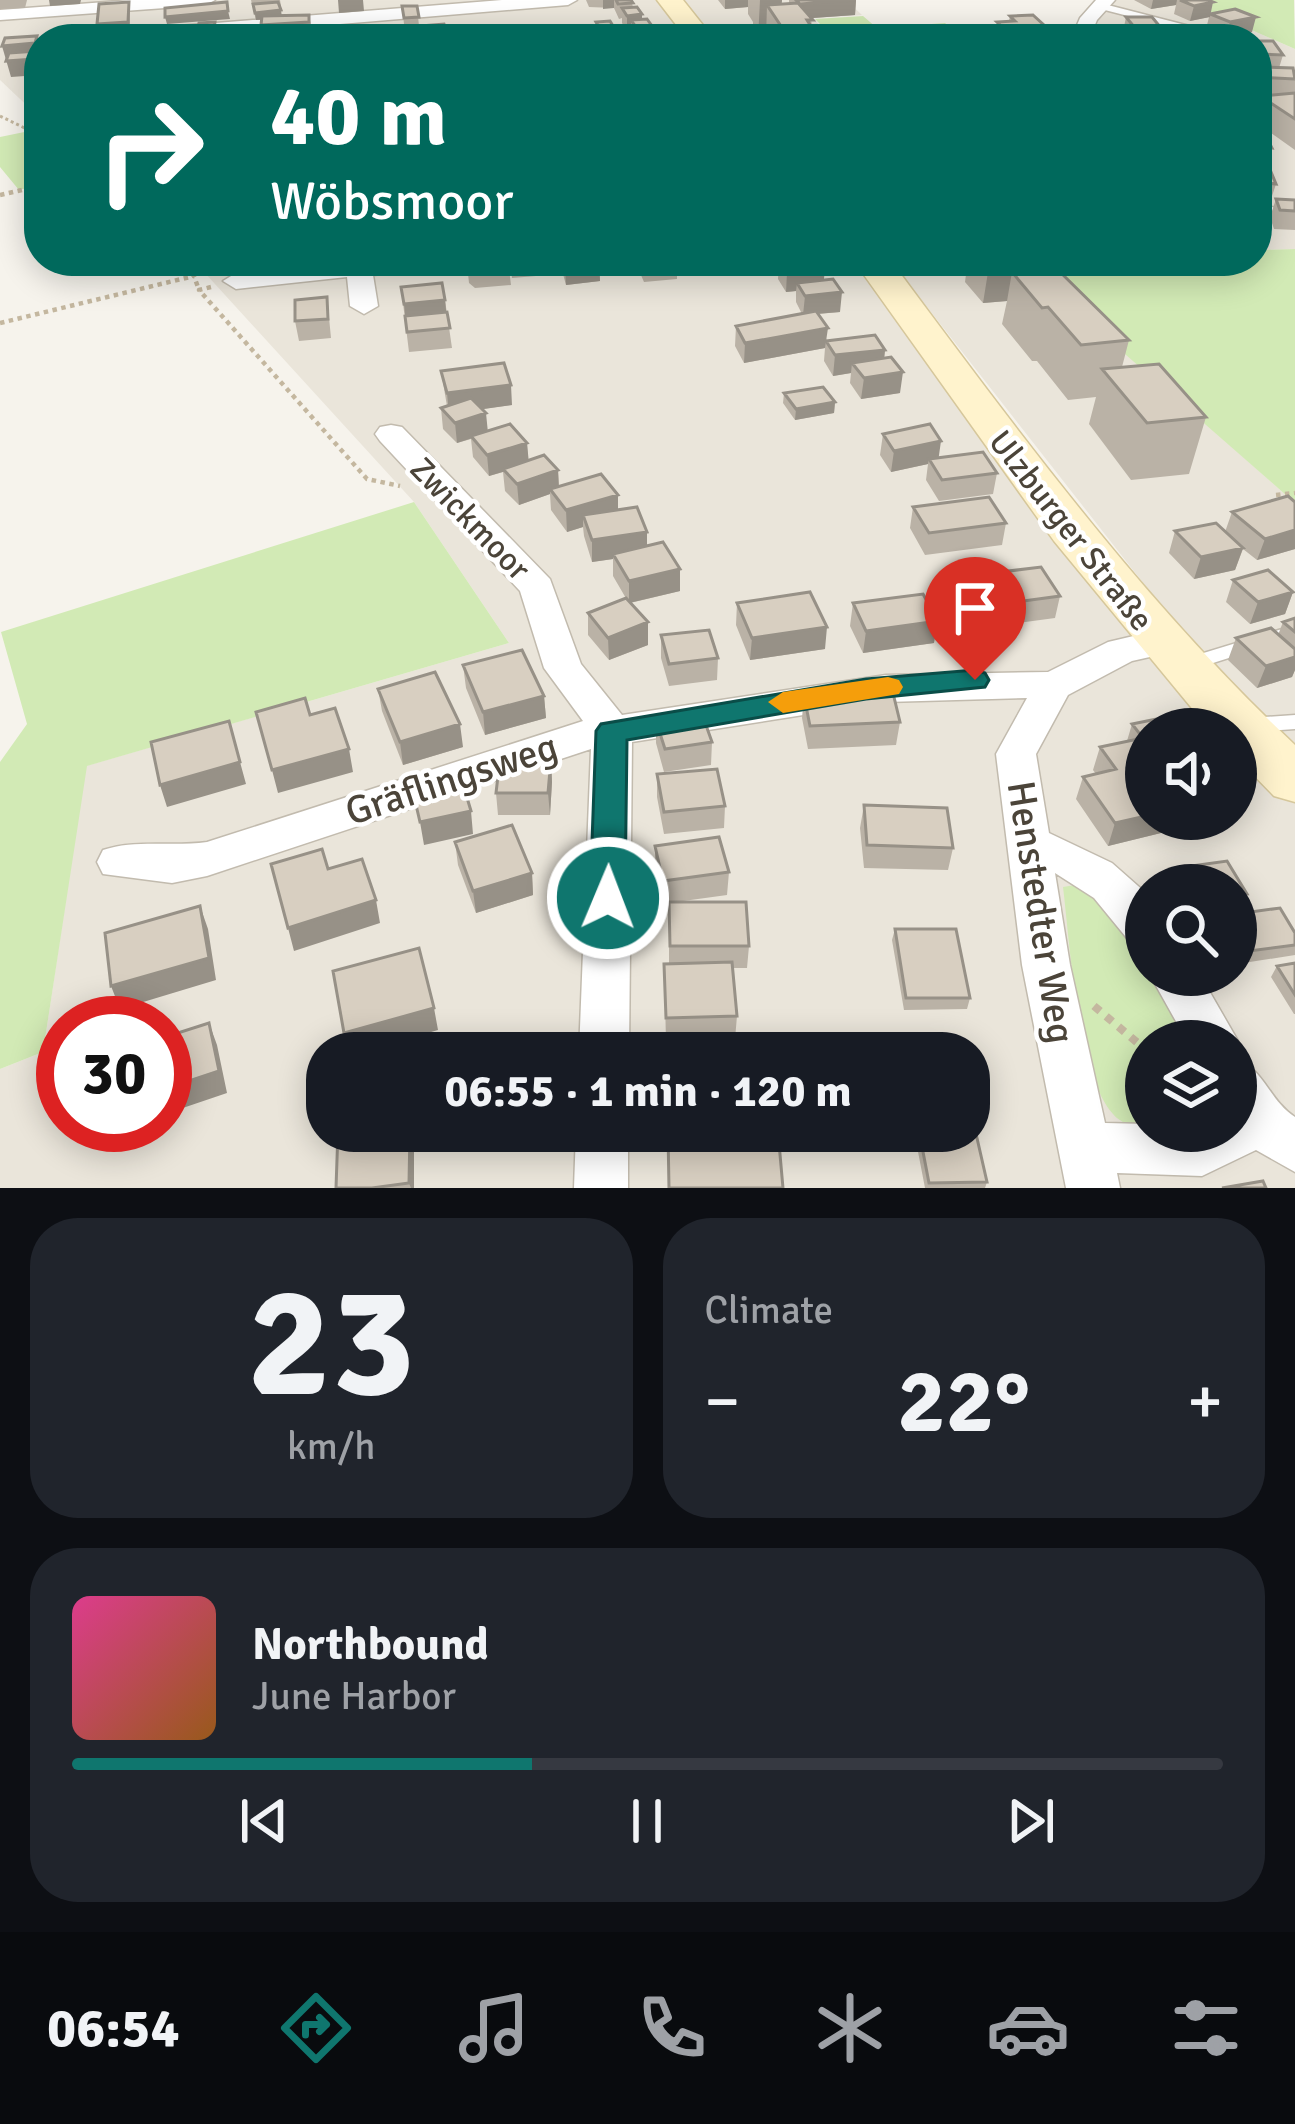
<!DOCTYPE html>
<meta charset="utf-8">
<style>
body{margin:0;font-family:Signika,sans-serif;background:#20242c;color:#f1f3f6;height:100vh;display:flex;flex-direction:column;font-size:45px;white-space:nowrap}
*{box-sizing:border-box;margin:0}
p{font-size:39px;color:#9ea1a6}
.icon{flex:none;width:66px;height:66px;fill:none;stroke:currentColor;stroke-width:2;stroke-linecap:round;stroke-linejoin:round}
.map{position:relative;height:1188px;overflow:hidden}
.drawer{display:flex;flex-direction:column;gap:30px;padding:30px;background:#0d0f14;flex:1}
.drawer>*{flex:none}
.top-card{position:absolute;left:24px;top:24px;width:1248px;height:252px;border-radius:48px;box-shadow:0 6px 30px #0003;background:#00695c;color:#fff;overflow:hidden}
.buttons{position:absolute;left:1125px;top:708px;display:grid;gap:24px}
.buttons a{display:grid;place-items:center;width:132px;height:132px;border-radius:50%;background:#171b24;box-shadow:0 6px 30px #0003;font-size:60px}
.speed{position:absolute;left:36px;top:996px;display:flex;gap:24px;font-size:60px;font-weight:700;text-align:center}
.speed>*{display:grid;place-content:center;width:156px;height:156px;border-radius:50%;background:#171b24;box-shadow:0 6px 30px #0003;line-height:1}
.speed .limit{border:18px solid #d22;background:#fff;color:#111}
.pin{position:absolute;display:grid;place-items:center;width:102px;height:102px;color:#fff;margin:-123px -51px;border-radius:50% 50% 50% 0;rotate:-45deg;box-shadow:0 0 12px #0007}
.pin .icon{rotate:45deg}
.me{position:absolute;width:132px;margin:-66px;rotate:1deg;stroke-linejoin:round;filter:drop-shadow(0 0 9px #0008)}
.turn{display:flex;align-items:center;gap:42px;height:252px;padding:0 48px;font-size:54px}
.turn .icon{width:156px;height:156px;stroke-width:2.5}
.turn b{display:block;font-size:84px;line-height:102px}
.big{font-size:90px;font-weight:700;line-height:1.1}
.drawer .widget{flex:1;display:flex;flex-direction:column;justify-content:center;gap:18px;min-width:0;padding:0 42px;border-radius:48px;background:#20242c}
.drawer .dial{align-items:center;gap:0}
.dial b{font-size:156px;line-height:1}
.song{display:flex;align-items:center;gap:36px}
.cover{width:144px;height:144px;border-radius:18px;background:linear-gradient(135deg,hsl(330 70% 55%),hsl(30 70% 35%))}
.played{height:12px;border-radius:6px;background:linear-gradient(90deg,#0f766e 40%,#363941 40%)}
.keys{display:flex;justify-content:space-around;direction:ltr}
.heat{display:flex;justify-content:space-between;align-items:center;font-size:66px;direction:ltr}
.drawer .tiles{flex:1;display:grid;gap:30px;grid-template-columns:1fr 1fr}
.widget:last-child{grid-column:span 2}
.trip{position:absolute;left:306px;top:1032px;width:684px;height:120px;border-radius:48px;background:#171b24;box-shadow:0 6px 30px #0003;font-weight:700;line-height:120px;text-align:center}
.tabs{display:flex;height:192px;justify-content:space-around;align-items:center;background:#090b0e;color:#9ea1a6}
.tabs .icon{width:84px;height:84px}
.tabs .on{color:#0f766e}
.tabs b{font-size:54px;color:#f1f3f6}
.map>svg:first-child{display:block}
</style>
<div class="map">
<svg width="1295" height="1188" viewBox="0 0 1295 1188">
<rect width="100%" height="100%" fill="#f6f3ec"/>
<!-- residential -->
<path fill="#eae5da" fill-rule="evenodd" d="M0 0H664L694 39H39V117L0 80Z
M679 0H846L862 15 813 18 832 39H712Z
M1115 0H1183L1295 49V249L1257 250V39H1090L1096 21Z
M194 261H861L1230 729H1146V819H1236V735L1295 793V1188H0V1069L43 1052 86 766 509 643 414 502ZM1146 885H1236V975H1146ZM63 1023H165V1125H63ZM1146 1041H1236V1131H1146ZM327 1053H969V1131H327Z
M891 261H1106L1031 269 1295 503V745L1187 639Z"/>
<!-- green -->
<path fill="#d2eab5" d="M1183 0H1294L1295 49Z
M863 16 877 28 945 23 957 34 835 39 815 19Z
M39 129V185L19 190 0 167V137Z
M1295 249V503L1029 270 1106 261H1257V250Z
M414 502 509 643 87 766 43 1052 0 1069V762L27 724 1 632Z
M1081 884C1106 906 1146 938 1146 975H1153L1193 1041H1146V1129C1134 1127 1120 1123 1113 1114 1077 1074 1070 943 1063 887Z"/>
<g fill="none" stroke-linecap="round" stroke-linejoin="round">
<defs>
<path id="lane" d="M1100 3 1205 30 1207 32 1202 35 1097 8Z
M1257 129 1268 131 1269 133 1257 135Z
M1257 206 1295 209V217L1257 214Z
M682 261H694L700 270 688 273Z
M1295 625V637L1191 670 1181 664 1184 659Z
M1295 715V729L1250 732 1243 730 1240 725 1243 720 1250 718Z"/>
<path id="street" d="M132 0H215L206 5 0 20V10Z
M502 0H577L568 5 161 39H83L92 33Z
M1096 0H1115L1097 20 1089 39H1071L1080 18Z
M345 261H443L430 269 373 275 378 306 364 314 350 306 347 277 236 289 223 281 236 273Z
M391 425 402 427 550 579 581 664 622 715 886 675 1048 672 1108 642 1159 630 1172 634 1178 643 1172 652 1132 661 1068 695 1036 754 1049 833 1112 863 1146 893V947L1130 942 1094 898 1055 873 1070 965 1105 1123 1146 1124V1131H1236V1059C1264 1069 1269 1100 1295 1117V1172L1256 1150 1202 1176 1117 1173 1120 1188H1066L1022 965 996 754 1027 698 886 702 632 742 629 1053H579L591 749 207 876 172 883 103 874 97 862 103 850C135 839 173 847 207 842L583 721 544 668 520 591 380 441 375 434 380 427Z
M1150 975H1200L1238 1041 1236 1045V1041H1187Z
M576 1131H628V1188H574Z"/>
<path id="secondary" d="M657 0H683L714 39H687Z
M854 261H891C1017 430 1141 600 1295 745V802L1274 796 1236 757V729H1209L1054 541Z"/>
</defs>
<!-- lane casing -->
<use href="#lane" stroke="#c2bbae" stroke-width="3"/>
<!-- street casing -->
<use href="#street" stroke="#c2bbae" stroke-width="3"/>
<!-- secondary casing -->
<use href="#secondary" stroke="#d6c79b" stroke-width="3"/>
<!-- path-far2 -->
<path stroke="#c4b79f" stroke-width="3" stroke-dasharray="3 3" stroke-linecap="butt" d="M0 116 39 135"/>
<!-- path-far1 -->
<path stroke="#c4b79f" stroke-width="4.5" stroke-dasharray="4.5 4.5" stroke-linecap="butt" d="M0 195 39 186
M179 261 194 276 199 290
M211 287 199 290 367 479 400 486
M0 323 194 276
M1276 495 1295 493"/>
<!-- path -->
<path stroke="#c4b79f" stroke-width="8" stroke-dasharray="8 8" stroke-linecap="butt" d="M1094 1006 1146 1050"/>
<!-- lane -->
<use href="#lane" fill="#fff" fill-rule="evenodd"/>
<!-- street -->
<use href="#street" fill="#fff" fill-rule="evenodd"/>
<!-- secondary -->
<use href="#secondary" fill="#fff3cd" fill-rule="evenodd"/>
</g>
<!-- wall -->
<path fill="#bab2a6" d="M0 0H27L25 8 0 9Z
M251 0H280L281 6H279L281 16 309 15 314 39H263L261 20H256Z
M586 0H631L633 7 642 20 652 26V30L662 39H634L631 30 627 31 622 23V18L619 19 614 8 589 7Z
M718 0H782L781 4H789V0H856L855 15 811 18 812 28 819 39H758L753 33V22L748 14V7L725 9Z
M1134 0H1208L1210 14 1252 32 1226 38 1206 29 1209 17 1190 21 1174 14 1176 5 1151 9Z
M402 6H417L419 26 447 39H421L420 32 405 33Z
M1010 16 1045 26 1043 39H997L995 37 997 22 1009 21Z
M1126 17 1161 28 1158 39H1113H1128L1123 32Z
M1257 41 1283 55 1279 68 1295 71V150L1257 123V105L1260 96 1271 95 1257 94Z
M1257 134 1272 148 1267 166 1257 165Z
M1257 171 1276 184 1270 202 1257 201Z
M1276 199 1295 200V230L1274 229 1270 217Z
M508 261 511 285 475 288 469 283 467 264Z
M510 261 536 266V276L512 278Z
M548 261H599L600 281 566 285 563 274 551 276Z
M627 261H677V279L644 282 637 266H629Z
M697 261H739L738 270 703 273Z
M779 261 824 280 840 312 818 314 827 341 885 350 884 358 900 393 861 399 850 383 851 373 833 376 824 361 825 348 744 363 735 346 736 326 802 314 796 302V291L786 292 778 279Z
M955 261H1039L1038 270 1129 340 1122 367 1206 417 1189 474 1131 480 1089 424 1096 397 1068 400 1037 361H1032L1002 324 1007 301 983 303 965 282 967 267H960Z
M401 287 445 300 452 348 409 352Z
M327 297 331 338 299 341 295 321Z
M441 371 512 405 482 409 487 431 527 443 528 461 558 470 559 486 618 509 647 546 680 591 630 603 648 645 609 660 588 635V613L627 600 613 576V559L592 562 584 536 583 527 567 532 551 510 550 494 519 505 505 491 503 472 489 476 473 457 471 439 457 443 443 429 441 408 447 406Z
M784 393 835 402 834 413 795 420 783 403Z
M883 434 938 457 997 473 993 494 939 501 926 480 928 464 891 472 880 455Z
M1295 502V549L1257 560 1243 549 1235 570 1194 579 1169 553 1175 531 1225 532 1232 512Z
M913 507 1006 523 1002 545 925 555 910 528Z
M961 577 1060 596 1055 618 974 629 956 599Z
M1233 580 1293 592 1285 614 1250 624 1226 602Z
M737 603 825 649 750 660 736 625Z
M853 603 934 643 863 653 850 626Z
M1295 618V670L1292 677 1257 688 1228 660 1236 638 1278 635 1283 622Z
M661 635 718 658 717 680 669 686 661 658Z
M463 665 544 696 546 718 485 735 466 688Z
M378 689 463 747 403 765 382 711Z
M804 696 900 722 896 745 808 749 802 718Z
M1172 716 1165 832 1108 846 1076 799 1083 777 1096 774 1093 770 1100 747 1127 741 1132 724Z
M656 721 712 742 711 765 664 772 656 743Z
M551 759 552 782 550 815H498L496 793Z
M657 774 725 806 724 828 664 834 657 797Z
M864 805 953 848 948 870 864 868 860 828Z
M455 842 532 873 533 895 476 913 458 865Z
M655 846 729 872 727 895 676 902 749 946 747 968H733L737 1016 735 1039 666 1040 664 964 669 963V903L663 904 655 868Z
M1227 861 1247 894 1242 905 1236 906V885H1169L1166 880 1170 869Z
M1236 914 1295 933V955L1237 964Z
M895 929 970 998 967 1009 904 1010 892 940Z
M1295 963V1014H1294L1271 977 1277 966Z
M338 1131H414V1188H336Z
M914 1131H969L987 1182 985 1188H925Z"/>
<!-- shaded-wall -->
<path fill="#979187" d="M49 0H81L80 4 50 6Z
M338 0H363L364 11 339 13Z
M603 0H614V8L603 9Z
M725 0H748V7L725 9Z
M760 0H782L780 25 767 5 766 38 758 39Z
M856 0 855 15 799 19 800 4Z
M1153 0H1177L1176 5 1151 9Z
M129 2 130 30 99 32 97 24Z
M1213 2 1210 17 1190 21 1194 6Z
M281 10 282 18 256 20 255 13Z
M228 11 230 19 167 24 165 17Z
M642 14V27L631 20V30L627 31V16Z
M1256 17 1252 32 1226 38 1230 22Z
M215 22 218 39H197L196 36Z
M1045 26 1043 39H1007L1008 32Z
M616 31V38L602 39V32Z
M447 32V39H422L421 34Z
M37 36 39 44V75L11 77 2 46Z
M263 261H276L277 269 229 274 227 265Z
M294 261H342V262L295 267Z
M550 261H562L563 274 551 276Z
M1039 261 1032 296 1012 272 1007 301 983 303 989 266Z
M599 262 600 281 566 285 565 266Z
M825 269 823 288 797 283 796 291 786 292 787 273Z
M842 292 840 312 803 315 805 296Z
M445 300 447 320 406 324 404 304Z
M828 328 825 348 744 363 745 343Z
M885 350 883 370 852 363 851 373 833 376 835 355Z
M903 372 900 393 861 399 864 378Z
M511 385 512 405 449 414 447 393Z
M835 402 834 413 795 420 796 409Z
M486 413 488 433 457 443 455 423Z
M941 441 938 462 929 459 928 464 891 472 894 451Z
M527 443 529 464 489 476 487 455Z
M558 470 559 491 550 489V494L519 505 517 484Z
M618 495V516L583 515V527L567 532 566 510Z
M1295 530V549L1257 560 1265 539Z
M647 532V554H613V559L592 562V540Z
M1243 548 1235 570 1194 579 1201 557Z
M680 569V591L629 603V581Z
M1293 592 1285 614 1250 624 1258 602Z
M938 621 934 643 863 653 866 631Z
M648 622V645L609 660 608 638Z
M827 627 825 649 750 660 752 638Z
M1295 657V670L1292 677 1257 688 1266 666Z
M544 696 546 718 485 735 483 712Z
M460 724 463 747 403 765 400 742Z
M349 749 353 772 278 793 272 770Z
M551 759 552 782 550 815 548 793Z
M240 762 246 784 167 807 160 785Z
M471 811 473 834 424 845 420 822Z
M1146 816V819H1170L1165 832 1108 846 1115 823Z
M532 873 533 895 476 913 473 891Z
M376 900 380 923 294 951 288 928Z
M200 906 208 929 216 980 120 1009 111 986Z
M434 1008 438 1030 359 1053H349L344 1033Z
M209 1023 217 1045 227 1093 165 1114V1089Z
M410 1131H414V1188H411L409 1183Z"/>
<!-- building -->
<path fill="#d8cfc1" stroke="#979187" stroke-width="3" d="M616 0H631L633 3 618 4Z
M796 0H855L800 4Z
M1180 0H1208L1213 2 1194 6Z
M129 2 128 22 97 24 99 4Z
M227 2 228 11 165 17V8Z
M278 2 281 10 255 13 253 4Z
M798 3 813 20H807L819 39H781L779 36 787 35 767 5Z
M402 6H417L419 17 404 18Z
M637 7 642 14 627 16 622 8Z
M1235 9 1256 17 1230 22 1210 14Z
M309 15V22L261 25 262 16Z
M1033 15 1045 26 1008 32 997 22 1015 21 1010 16Z
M1126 17H1152L1161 28H1135Z
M647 19 652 26 636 27 631 20Z
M610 21 616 31 602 32 596 22Z
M215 22 213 35 196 36 199 23Z
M444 24 447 32 421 34 419 26Z
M159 27 157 36 145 37 147 28Z
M312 27V38L293 39 294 28Z
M882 27 891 37 864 38 856 29Z
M525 30 529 39H507L504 31Z
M657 30 662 39H644L639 31Z
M854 30 861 39H840L834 31Z
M338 31 362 32 355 39H339Z
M37 36 35 43 2 46 5 38Z
M120 36V39H79Z
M625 36 627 39H610L609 37Z
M1257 41H1273L1283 55 1257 54Z
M37 51 35 59 6 61 9 53Z
M1257 67 1293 68 1295 79 1257 77Z
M1295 93V119L1260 96Z
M1257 134H1265L1272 148 1257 147Z
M1257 171 1271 172 1276 184 1257 182Z
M1276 199 1295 200V211L1280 210Z
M227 261H263L227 265Z
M468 261H508L509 266 473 269 467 264Z
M510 261H534L536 266 512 268Z
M564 261H599V262L565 266Z
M780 261H820L825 269 787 273Z
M985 261H1039L989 266Z
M1056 268 1129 340 1081 345 1048 307 1042 308 1012 272Z
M833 279 842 292 805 296 797 283Z
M442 283 445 300 404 304 401 287Z
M327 297 328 319 295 321V300Z
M816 311 828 328 745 343 736 326Z
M447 312 450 328 407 332 405 316Z
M875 335 885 350 835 355 826 341Z
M891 357 903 372 864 378 852 363Z
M504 363 511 385 447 393 441 371Z
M1159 364 1206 417 1147 423 1102 369Z
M823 387 835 402 796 409 784 393Z
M471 398 486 413 455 423 441 408Z
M510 424 527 443 487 455 471 436Z
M930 424 941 441 894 451 883 434Z
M983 452 997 473 942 480 929 459Z
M544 455 558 470 517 484 503 469Z
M601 474 618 495 566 510 550 489Z
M1288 496 1295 502V530L1265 539 1232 512Z
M989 497 1006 523 929 533 913 507Z
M637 507 647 532 592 540 583 515Z
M1216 523 1243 548 1201 557 1175 531Z
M663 542 680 569 629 581 613 554Z
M1041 567 1060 596 978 607 961 577Z
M1268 570 1293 592 1258 602 1233 580Z
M810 592 827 627 752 638 737 603Z
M923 594 938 621 866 631 853 603Z
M626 598 648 622 608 638 588 613Z
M1295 618V632L1283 622Z
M1271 628 1295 649V657L1266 666 1236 638Z
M709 630 718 658 669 664 661 635Z
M522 650 544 696 483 712 463 665Z
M435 672 460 724 400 742 378 689Z
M893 693 900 722 810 726 804 696Z
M305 698 310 715 335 708 349 749 272 770 256 712Z
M702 714 712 742 665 749 656 721Z
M1172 716 1183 729H1146V816L1115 823 1083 777 1116 769 1100 747 1143 738 1132 724Z
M229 721 240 762 160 785 151 742Z
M500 759H551L548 793H496Z
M717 769 725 806 664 812 657 774Z
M462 781 471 811 420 822 413 792Z
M864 805 947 808 953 848 867 845Z
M512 825 532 873 473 891 455 842Z
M719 837 729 872 663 881 655 846Z
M322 849 328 869 362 859 376 900 288 928 271 864Z
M1227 861 1247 894 1236 895V885H1180L1170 869Z
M669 902H746L749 946H670Z
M200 906 209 958 111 986 105 933Z
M1280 908 1295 933V945L1242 952 1236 942V914Z
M895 929H956L970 998H906Z
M419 948 434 1008 344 1033 333 971Z
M732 962 737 1016 666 1018 664 964Z
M1295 963V995L1277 966Z
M209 1023 219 1071 165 1089V1037Z
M671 1046 747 1047V1053H671Z
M969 1103 987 1182 929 1183 919 1131H969Z
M338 1131H410L409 1183 372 1188H336Z
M778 1132 783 1188H669L668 1133Z
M1263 1181 1266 1188H1222Z"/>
<!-- route -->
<path fill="#0f766e" stroke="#0a4d48" stroke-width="3" d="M975 670 985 673 989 680 985 687 866 699 627 740 625 898 620 907 608 912 595 907 590 898 596 731 601 724 866 679Z"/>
<!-- slow -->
<path fill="#f59e0b" d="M888 677 899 680 903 687 899 694 783 713 768 702 783 692Z"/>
<g text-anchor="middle" stroke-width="9" stroke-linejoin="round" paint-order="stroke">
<!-- street labels -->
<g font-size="33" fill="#4b4439" stroke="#fff">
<text transform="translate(471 518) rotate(46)" y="12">Zwickmoor</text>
<text transform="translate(1072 530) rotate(52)" y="12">Ulzburger Straße</text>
</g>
<!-- near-street labels -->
<g font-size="39" fill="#4b4439" stroke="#fff">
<text transform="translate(451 778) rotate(-18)" y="14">Gräflingsweg</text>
<text transform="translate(1042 912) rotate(81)" y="14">Henstedter Weg</text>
</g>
</g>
</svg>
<div class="buttons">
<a><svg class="icon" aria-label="sound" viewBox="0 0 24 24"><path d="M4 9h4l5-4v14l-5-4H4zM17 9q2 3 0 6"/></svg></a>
<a><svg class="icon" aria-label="search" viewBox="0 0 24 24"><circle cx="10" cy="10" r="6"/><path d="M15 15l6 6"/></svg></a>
<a><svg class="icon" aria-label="layers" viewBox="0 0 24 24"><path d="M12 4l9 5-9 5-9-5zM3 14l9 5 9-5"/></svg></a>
</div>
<div class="speed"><div class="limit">30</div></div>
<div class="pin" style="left:975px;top:680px;background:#d93025"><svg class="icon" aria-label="arrive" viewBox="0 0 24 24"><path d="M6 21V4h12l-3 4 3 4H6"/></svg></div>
<svg class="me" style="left:608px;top:898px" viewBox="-20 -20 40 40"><circle r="17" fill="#0f766e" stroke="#fff" stroke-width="3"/><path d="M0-11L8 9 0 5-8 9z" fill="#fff"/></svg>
<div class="trip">06:55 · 1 min · 120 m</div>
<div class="top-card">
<div class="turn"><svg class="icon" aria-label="right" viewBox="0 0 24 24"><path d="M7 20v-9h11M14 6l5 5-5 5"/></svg><div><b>40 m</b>Wöbsmoor</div></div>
</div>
</div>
<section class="drawer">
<div class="tiles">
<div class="widget dial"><b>23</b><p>km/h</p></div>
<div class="widget"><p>Climate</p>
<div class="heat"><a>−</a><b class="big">22°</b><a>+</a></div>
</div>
<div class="widget">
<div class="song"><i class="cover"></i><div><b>Northbound</b><p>June Harbor</p></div></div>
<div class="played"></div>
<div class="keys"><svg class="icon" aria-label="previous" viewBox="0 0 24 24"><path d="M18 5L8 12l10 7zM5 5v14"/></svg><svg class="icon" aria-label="pause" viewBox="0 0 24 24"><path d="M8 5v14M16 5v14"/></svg><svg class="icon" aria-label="next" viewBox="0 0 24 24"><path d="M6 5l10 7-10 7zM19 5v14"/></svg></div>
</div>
</div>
</section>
<nav class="tabs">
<b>06:54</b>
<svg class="icon on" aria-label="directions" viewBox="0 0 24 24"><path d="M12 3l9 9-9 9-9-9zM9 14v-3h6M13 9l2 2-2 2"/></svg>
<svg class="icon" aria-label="music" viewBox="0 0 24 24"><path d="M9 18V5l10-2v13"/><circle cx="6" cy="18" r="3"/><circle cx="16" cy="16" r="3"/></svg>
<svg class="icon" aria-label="phone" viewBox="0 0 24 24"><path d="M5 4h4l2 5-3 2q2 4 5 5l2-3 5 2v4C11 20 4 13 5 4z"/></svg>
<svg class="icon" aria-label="climate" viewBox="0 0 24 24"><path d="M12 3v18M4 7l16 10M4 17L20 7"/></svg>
<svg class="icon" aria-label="car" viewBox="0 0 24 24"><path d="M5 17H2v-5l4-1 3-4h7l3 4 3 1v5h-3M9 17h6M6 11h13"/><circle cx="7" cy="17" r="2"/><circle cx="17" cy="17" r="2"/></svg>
<svg class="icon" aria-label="filters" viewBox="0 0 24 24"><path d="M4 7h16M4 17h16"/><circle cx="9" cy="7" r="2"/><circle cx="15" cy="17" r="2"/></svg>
</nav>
